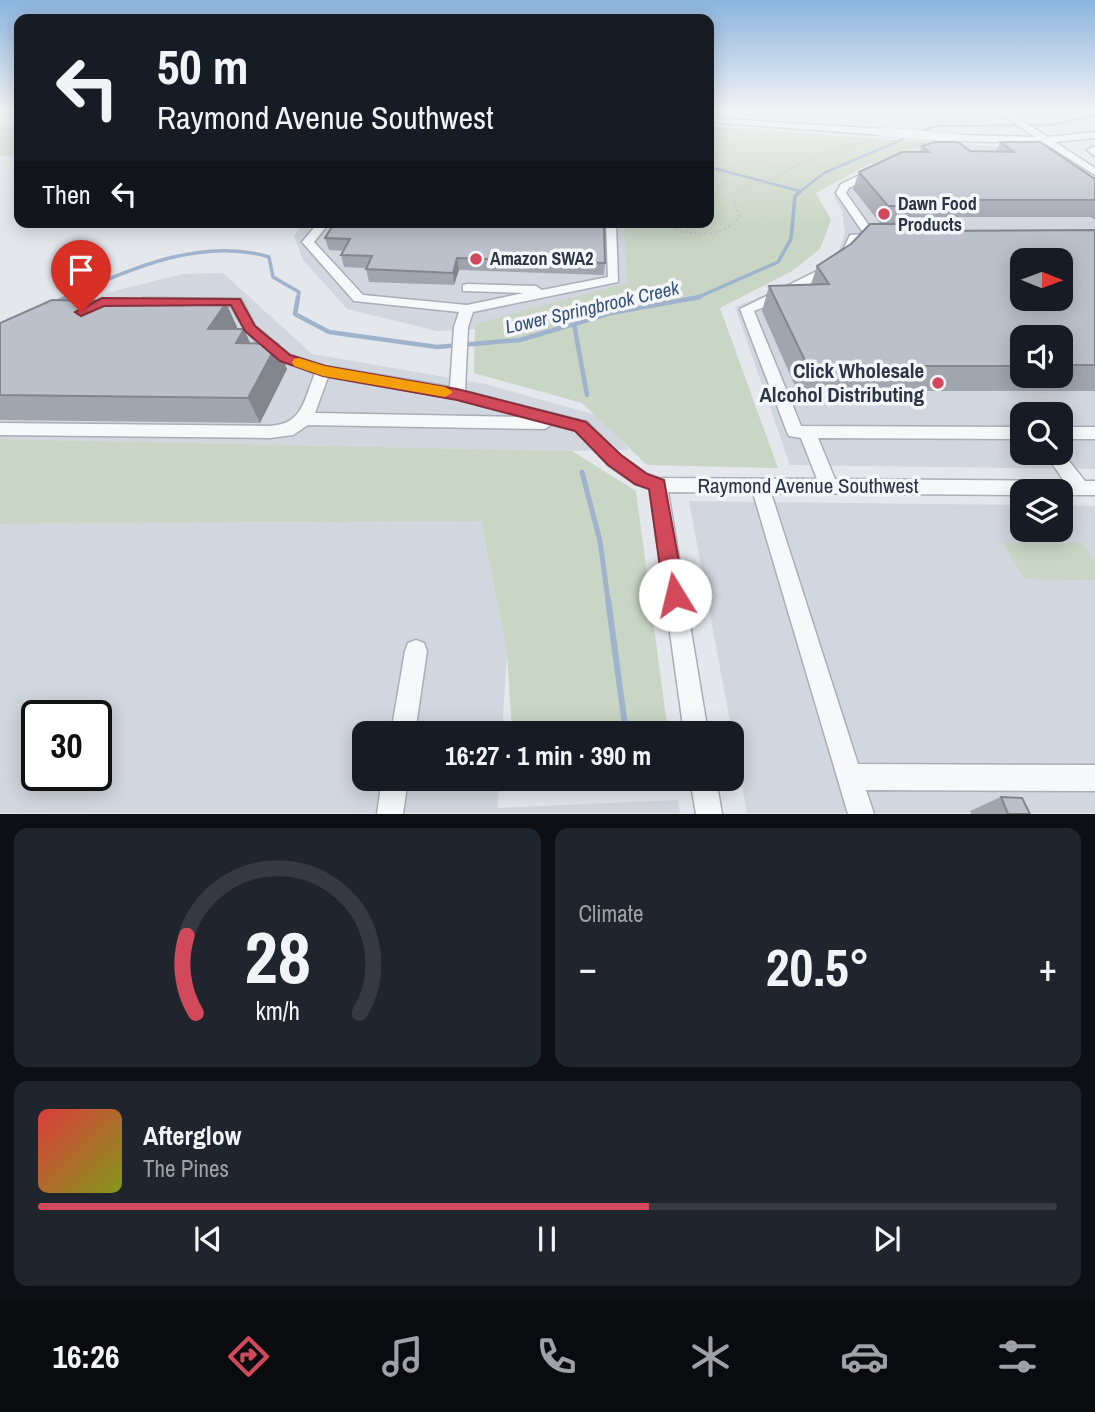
<!DOCTYPE html>
<meta charset="utf-8">
<style>
body{margin:0;font-family:"Archivo Narrow",sans-serif;background:#20242c;color:#f1f3f6;height:100vh;display:flex;flex-direction:column;font-size:26px;white-space:nowrap}
*{box-sizing:border-box;margin:0}
p{font-size:23px;color:#9ea1a6}
.icon{flex:none;width:38px;height:38px;fill:none;stroke:currentColor;stroke-width:2;stroke-linecap:round;stroke-linejoin:round}
.map{position:relative;height:814px;overflow:hidden}
.sheet{display:flex;flex-direction:column;gap:14px;padding:14px;background:#0d0f14;flex:1}
.sheet>*{flex:none}
.top-card{position:absolute;left:14px;top:14px;width:700px;height:214px;border-radius:14px;box-shadow:0 4px 18px #0003;background:#171b24;color:#f1f3f6;overflow:hidden}
.needle{width:46px;rotate:91deg}
.fabs{position:absolute;left:1010px;top:248px;display:grid;gap:14px}
.fabs a{display:grid;place-items:center;width:63px;height:63px;border-radius:14px;background:#171b24;box-shadow:0 4px 18px #0003;font-size:35px}
.speed{position:absolute;left:21px;top:700px;display:flex;gap:14px;font-size:35px;font-weight:700;text-align:center}
.speed>*{display:grid;place-content:center;width:91px;height:91px;border-radius:50%;background:#171b24;box-shadow:0 4px 18px #0003;line-height:1}
.speed .limit{border:4px solid #111;border-radius:10px;background:#fff;color:#111}
.pin{position:absolute;display:grid;place-items:center;width:60px;height:60px;color:#fff;margin:-72px -30px;border-radius:50% 50% 50% 0;rotate:-45deg;box-shadow:0 0 7px #0007}
.pin .icon{rotate:45deg}
.me{position:absolute;width:77px;margin:-38px;rotate:351deg;stroke-linejoin:round;filter:drop-shadow(0 0 5px #0008)}
.turn{display:flex;align-items:center;gap:24px;height:147px;padding:0 28px;font-size:32px}
.turn .icon{width:91px;height:91px;stroke-width:2.5}
.turn b{display:block;font-size:49px;line-height:60px}
.then{display:flex;align-items:center;height:66px;padding:0 28px;background:#0003;gap:14px;font-size:26px}
.big{font-size:52px;font-weight:700;line-height:1.1}
.sheet .widget{flex:1;display:flex;flex-direction:column;justify-content:center;gap:10px;min-width:0;padding:0 24px;border-radius:14px;background:#20242c}
.sheet .dial{align-items:center;gap:0}
.dial svg{height:182px;overflow:visible;fill:none;stroke:#363941;stroke-width:7;stroke-linecap:round;text-anchor:middle}
.dial text{fill:#f1f3f6;stroke:none}
.song{display:flex;align-items:center;gap:21px}
.cover{width:84px;height:84px;border-radius:10px;background:linear-gradient(135deg,hsl(0 70% 55%),hsl(70 70% 35%))}
.played{height:7px;border-radius:4px;background:linear-gradient(90deg,#d1495b 60%,#363941 60%)}
.keys{display:flex;justify-content:space-around;direction:ltr}
.heat{display:flex;justify-content:space-between;align-items:center;font-size:38px;direction:ltr}
.sheet .tiles{flex:1;display:grid;gap:14px;grid-template-columns:1fr 1fr}
.widget:last-child{grid-column:span 2}
.trip{position:absolute;left:352px;top:721px;width:392px;height:70px;border-radius:14px;background:#171b24;box-shadow:0 4px 18px #0003;font-weight:700;line-height:70px;text-align:center}
.tab-bar{display:flex;height:112px;justify-content:space-around;align-items:center;background:#090b0e;color:#9ea1a6}
.tab-bar .icon{width:49px;height:49px}
.tab-bar .active{color:#d1495b}
.tab-bar b{font-size:32px;color:#f1f3f6}
.map>svg:first-child{display:block}
</style>
<div class="map">
<svg width="1095" height="814" viewBox="0 0 1095 814">
<rect width="100%" height="100%" fill="#e4e7ec"/>
<!-- built -->
<path fill="#d2d6de" fill-rule="evenodd" d="M709 111H1039L1025 115 987 116 804 117 709 114Z
M946 144 1038 148 1095 180V469L790 465 735 307 784 287 819 268 839 250 845 233 842 210 834 197 838 185 883 163ZM1022 261H1060V299H1022ZM1022 338H1060V376H1022ZM1022 415H1060V453H1022Z
M304 222H633L641 287 492 328 437 331 347 309 303 260 294 236Z
M223 273 312 354 485 384 603 417 629 450 572 451 0 439V343L110 292 183 274Z
M689 501 1022 505V530H1060L1061 505 1095 506V813H747Z
M481 521 507 652 502 733H364V779H499L498 808 678 800 680 813H0V524ZM37 716H96V775H37Z"/>
<!-- green -->
<path fill="#c9d6c5" d="M0 124H19V155L0 156Z
M709 126 937 143 867 165 816 193 831 220 820 249 792 271 720 308 778 468 647 465 582 403 474 373 475 324 627 283 624 222H709Z
M0 439 572 451 636 491 668 733H512L507 652 481 521 0 524Z
M1003 543H1082L1095 562V580L1025 579Z"/>
<g fill="none" stroke-linecap="round" stroke-linejoin="round">
<!-- stream-far4 -->
<path stroke="#9fb4cc" stroke-width="2.5" d="M918 133 936 126 1049 125 1095 116
M709 167 800 191
M797 194 824 173 910 136"/>
<!-- stream-far3 -->
<path stroke="#9fb4cc" stroke-width="3.5" d="M63 299C126 271 200 236 269 257L273 277 299 292 298 299
M694 299 778 262 791 239 795 196 800 192"/>
<!-- stream-far2 -->
<path stroke="#9fb4cc" stroke-width="4.5" d="M298 297 295 314 329 332 437 347 520 340 611 313 700 297
M56 302 67 297
M574 324 587 395"/>
<!-- stream-far1 -->
<path stroke="#9fb4cc" stroke-width="5" d="M582 472 600 541 608 600"/>
<!-- stream -->
<path stroke="#9fb4cc" stroke-width="6" d="M608 599 626 733"/>
<defs>
<path id="minor" d="M0 111H19V113H0Z
M997 111H1006L1048 137 1095 132V138L1055 142 1095 168V175L1044 143 957 141 953 138 957 135 1035 137Z
M709 118 882 129 886 132 882 135 709 122Z
M1092 147H1095V156L1087 150Z
M872 169 880 171 849 188 846 193 875 234 882 235V239L858 240C842 279 790 296 754 311L801 426 1022 427V439L818 438 835 479 1064 481 1045 453H1060V450L1085 481H1095V495H1060V492H1022V495L771 493 858 764 1095 765V791L866 790 874 814H848L753 493 668 492 708 733H684L650 489 635 484 608 465 576 430 552 424 545 429 308 425 293 435 270 438 0 435V423L270 426C303 424 304 400 315 373 274 359 251 346 231 306L138 305 136 302 143 298 241 299 255 326 290 355 325 366 450 387 454 327 459 312 354 301 302 242 319 222H330L314 242 363 295 467 305 524 293 463 291V285L467 284 536 286 542 290 608 277 606 222H616L618 282 473 312 468 327 465 391 587 422 620 455 647 474 658 478 817 479 801 438 789 436 787 432 740 309 821 269 844 248 850 235 864 234 836 193 841 184ZM328 377 457 399 523 417 315 413Z
M1060 427H1095V439H1060Z
M416 640 424 643 427 651 415 733H391L405 651 408 643Z
M382 779H408L403 814H377Z
M690 779H716L722 814H696Z"/>
</defs>
<!-- minor casing -->
<use href="#minor" stroke="#a9aeb7" stroke-width="3"/>
<!-- path -->
<path stroke="#c2c5cb" stroke-width="2" stroke-dasharray="2.5 2.5" stroke-linecap="butt" d="M1031 116H1053L1056 111
M916 123 996 120
M656 222C684 233 717 244 739 217L733 197C741 181 758 186 772 180 781 177 788 170 796 166 819 155 841 148 865 142"/>
<!-- minor -->
<use href="#minor" fill="#f7f8fa" fill-rule="evenodd"/>
<defs>
<path id="minor-bridge" d="M882 132 957 138"/>
</defs>
<!-- minor-bridge casing -->
<use href="#minor-bridge" stroke="#a9aeb7" stroke-width="10" stroke-linecap="butt"/>
<!-- minor-bridge -->
<use href="#minor-bridge" stroke="#f7f8fa" stroke-width="9"/>
</g>
<!-- wall -->
<path fill="#a1a5ae" fill-rule="evenodd" d="M1001 142 1095 179V220L1091 217H907L904 223H880L853 189 859 172 919 152 922 146 970 151 995 152Z
M335 222 605 263 604 275 459 270 454 285 369 282 366 269V268L344 267 341 255 344 251 329 250 325 238Z
M1095 230V391H844L838 404H803L762 311 769 286 811 284 817 266 903 231ZM1022 338H1060V376H1022Z
M226 303 237 327 236 329 250 343 287 369 260 423 0 420V323Z
M1001 797 1030 814H971L970 811Z"/>
<!-- shaded-wall -->
<path fill="#83868d" d="M457 258 459 270 454 285 453 273Z
M226 303 237 327 221 354 208 329Z
M244 329 255 354 236 343Z
M277 344 287 369 260 423 248 398Z"/>
<!-- building -->
<path fill="#bbc0ca" stroke="#83868d" stroke-width="2" fill-rule="evenodd" d="M935 142H958L970 151 1014 152 1001 142H1040L1095 179V200H907L912 206H888L859 172 902 152H929L922 146Z
M335 222H604L605 263 457 258 453 273 366 269 372 256 341 255 350 239 325 238Z
M870 224H897L903 231 1095 230V365H1060V338H1022V366H844L850 379H814L769 286 829 284 817 266 851 244ZM1022 261H1060V299H1022Z
M52 300 226 303 208 329H244L236 343 277 344 248 398 0 395V323Z
M1001 797 1022 798 1030 814H1008Z"/>
<!-- sky -->
<linearGradient id="sky" x2="0" y2="1"><stop stop-color="#8bb4dd"/><stop offset="0.49" stop-color="#f3f4f6"/><stop offset="1" stop-color="#f3f4f6" stop-opacity="0"/></linearGradient>
<rect width="1095" height="225" fill="url(#sky)"/>
<!-- route -->
<path fill="#d1495b" stroke="#882f3b" stroke-width="2" d="M102 298 240 299 255 326 290 355 325 366 457 389 586 422 621 455 647 474 664 480 685 595 682 602 675 605 667 602 664 595 649 489 635 484 608 465 575 431 457 400 323 376 280 361 245 331 231 305 104 306 81 316 75 312Z"/>
<!-- slow -->
<path fill="#f59e0b" d="M299 358 325 366 445 387 453 392 445 397 323 376 294 366 292 363 294 359Z"/>
<!-- markers -->
<g fill="#d1495b" stroke="#f4f6f9" stroke-width="2.5">
<circle cx="884" cy="214" r="7"/>
<circle cx="476" cy="259" r="7"/>
<circle cx="938" cy="383" r="7"/>
</g>
<g text-anchor="middle" stroke-width="7" stroke-linejoin="round" paint-order="stroke">
<!-- far-poi labels -->
<g font-size="18" font-weight="bold" fill="#2b3445" stroke="#f4f6f9" text-anchor="start">
<text x="898" y="210">Dawn Food<tspan x="898" dy="21">Products</tspan></text>
<text x="490" y="265">Amazon SWA2</text>
</g>
<!-- far-water labels -->
<g font-size="19" font-style="italic" fill="#34527a" stroke="#f4f6f9">
<text transform="translate(592 307) rotate(-13)" y="7">Lower Springbrook Creek</text>
</g>
<!-- poi labels -->
<g font-size="21" font-weight="bold" fill="#2b3445" stroke="#f4f6f9" text-anchor="end">
<text x="924" y="378">Click Wholesale<tspan x="924" dy="24">Alcohol Distributing</tspan></text>
</g>
<!-- street labels -->
<g font-size="21" fill="#2b3445" stroke="#f4f6f9">
<text x="808" y="493">Raymond Avenue Southwest</text>
</g>
</g>
</svg>
<div class="fabs">
<a><svg class="needle" viewBox="-14 -14 28 28"><path d="M0-13l5 13h-10z" fill="#e53935"/><path d="M0 13l5-13h-10z" fill="#9ea1a6"/></svg></a>
<a><svg class="icon" aria-label="sound" viewBox="0 0 24 24"><path d="M4 9h4l5-4v14l-5-4H4zM17 9q2 3 0 6"/></svg></a>
<a><svg class="icon" aria-label="search" viewBox="0 0 24 24"><circle cx="10" cy="10" r="6"/><path d="M15 15l6 6"/></svg></a>
<a><svg class="icon" aria-label="layers" viewBox="0 0 24 24"><path d="M12 4l9 5-9 5-9-5zM3 14l9 5 9-5"/></svg></a>
</div>
<div class="speed"><div class="limit">30</div></div>
<div class="pin" style="left:81px;top:312px;background:#d93025"><svg class="icon" aria-label="arrive" viewBox="0 0 24 24"><path d="M6 21V4h12l-3 4 3 4H6"/></svg></div>
<svg class="me" style="left:675px;top:595px" viewBox="-20 -20 40 40"><circle r="19" fill="#fff"/><path d="M0-13L10 11 0 6-10 11z" fill="#d1495b"/></svg>
<div class="trip">16:27 · 1 min · 390 m</div>
<div class="top-card">
<div class="turn"><svg class="icon" aria-label="left" viewBox="0 0 24 24"><path d="M17 20v-9H6M10 6l-5 5 5 5"/></svg><div><b>50 m</b>Raymond Avenue Southwest</div></div>
<div class="then">Then<svg class="icon" aria-label="left" viewBox="0 0 24 24"><path d="M17 20v-9H6M10 6l-5 5 5 5"/></svg></div>
</div>
</div>
<section class="sheet">
<div class="tiles">
<div class="widget dial"><svg viewBox="0 0 100 80">
<path d="M14 69A42 42 0 1 1 86 69"/>
<path d="M14 69A42 42 0 0 1 10 35" stroke="#d1495b"/>
<text x="50" y="56" font-size="32" font-weight="700">28</text>
<text x="50" y="72" font-size="11">km/h</text>
</svg></div>
<div class="widget"><p>Climate</p>
<div class="heat"><a>−</a><b class="big">20.5°</b><a>+</a></div>
</div>
<div class="widget">
<div class="song"><i class="cover"></i><div><b>Afterglow</b><p>The Pines</p></div></div>
<div class="played"></div>
<div class="keys"><svg class="icon" aria-label="previous" viewBox="0 0 24 24"><path d="M18 5L8 12l10 7zM5 5v14"/></svg><svg class="icon" aria-label="pause" viewBox="0 0 24 24"><path d="M8 5v14M16 5v14"/></svg><svg class="icon" aria-label="next" viewBox="0 0 24 24"><path d="M6 5l10 7-10 7zM19 5v14"/></svg></div>
</div>
</div>
</section>
<nav class="tab-bar">
<b>16:26</b>
<svg class="icon active" aria-label="directions" viewBox="0 0 24 24"><path d="M12 3l9 9-9 9-9-9zM9 14v-3h6M13 9l2 2-2 2"/></svg>
<svg class="icon" aria-label="music" viewBox="0 0 24 24"><path d="M9 18V5l10-2v13"/><circle cx="6" cy="18" r="3"/><circle cx="16" cy="16" r="3"/></svg>
<svg class="icon" aria-label="phone" viewBox="0 0 24 24"><path d="M5 4h4l2 5-3 2q2 4 5 5l2-3 5 2v4C11 20 4 13 5 4z"/></svg>
<svg class="icon" aria-label="climate" viewBox="0 0 24 24"><path d="M12 3v18M4 7l16 10M4 17L20 7"/></svg>
<svg class="icon" aria-label="car" viewBox="0 0 24 24"><path d="M5 17H2v-5l4-1 3-4h7l3 4 3 1v5h-3M9 17h6M6 11h13"/><circle cx="7" cy="17" r="2"/><circle cx="17" cy="17" r="2"/></svg>
<svg class="icon" aria-label="filters" viewBox="0 0 24 24"><path d="M4 7h16M4 17h16"/><circle cx="9" cy="7" r="2"/><circle cx="15" cy="17" r="2"/></svg>
</nav>
